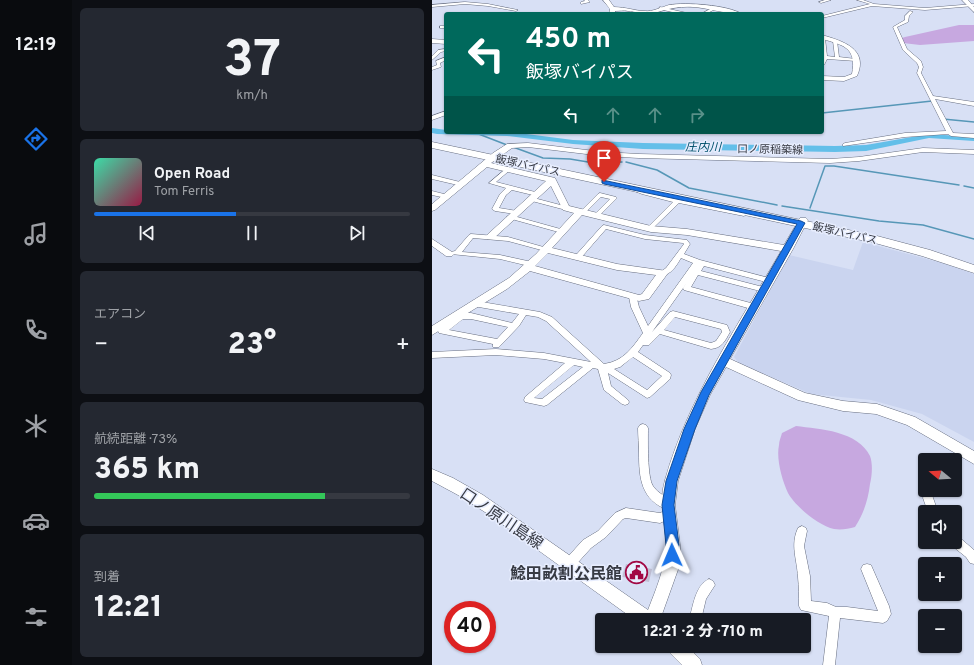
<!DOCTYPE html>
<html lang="ja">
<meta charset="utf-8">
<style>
body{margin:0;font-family:Overpass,"Noto Sans JP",sans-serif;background:#242831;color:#f1f3f6;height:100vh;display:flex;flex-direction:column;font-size:15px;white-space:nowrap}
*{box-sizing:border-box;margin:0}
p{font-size:13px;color:#9ea1a6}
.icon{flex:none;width:22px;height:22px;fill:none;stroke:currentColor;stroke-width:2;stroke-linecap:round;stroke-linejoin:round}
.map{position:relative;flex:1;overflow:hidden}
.sheet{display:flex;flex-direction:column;gap:8px;padding:8px;background:#0d0f14;width:360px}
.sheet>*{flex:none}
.hud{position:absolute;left:12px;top:12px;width:380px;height:122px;border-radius:4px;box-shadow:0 1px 3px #0004;background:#00695c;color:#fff;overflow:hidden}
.needle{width:26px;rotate:288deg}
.controls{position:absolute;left:486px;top:453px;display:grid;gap:8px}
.controls a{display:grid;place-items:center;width:44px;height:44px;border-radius:4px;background:#171b24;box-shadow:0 1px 3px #0004;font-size:20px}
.speed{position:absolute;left:12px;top:601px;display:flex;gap:8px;font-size:20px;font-weight:700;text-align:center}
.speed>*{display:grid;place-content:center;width:52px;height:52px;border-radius:50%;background:#171b24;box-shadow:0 1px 3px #0004;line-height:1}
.speed .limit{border:6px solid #d22;background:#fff;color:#111}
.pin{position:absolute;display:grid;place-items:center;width:34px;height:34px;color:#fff;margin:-41px -17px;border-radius:50% 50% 50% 0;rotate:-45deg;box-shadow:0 0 4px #0007}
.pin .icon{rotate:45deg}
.me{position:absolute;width:44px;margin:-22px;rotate:359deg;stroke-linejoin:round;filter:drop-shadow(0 0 3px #0008)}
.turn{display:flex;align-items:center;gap:14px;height:84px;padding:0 16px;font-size:18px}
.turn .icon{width:52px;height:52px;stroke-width:2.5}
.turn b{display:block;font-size:28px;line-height:34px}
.lanes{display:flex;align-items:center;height:38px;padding:0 16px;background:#0003;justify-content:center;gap:20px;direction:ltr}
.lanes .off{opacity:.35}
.big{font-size:30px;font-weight:800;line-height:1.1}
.sheet .card{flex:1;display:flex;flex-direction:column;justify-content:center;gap:6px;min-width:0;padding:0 14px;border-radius:6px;background:#242831}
.sheet .dial{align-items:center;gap:0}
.dial b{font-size:52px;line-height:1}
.song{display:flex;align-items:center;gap:12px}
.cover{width:48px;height:48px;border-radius:6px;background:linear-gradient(135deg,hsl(160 70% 55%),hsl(340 70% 35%))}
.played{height:4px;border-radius:2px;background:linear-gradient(90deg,#1a73e8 45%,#363941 45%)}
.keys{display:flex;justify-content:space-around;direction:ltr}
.heat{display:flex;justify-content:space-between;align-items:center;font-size:22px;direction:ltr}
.charge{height:6px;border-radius:3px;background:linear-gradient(90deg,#34c759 73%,#363941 0)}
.trip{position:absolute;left:163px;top:613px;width:216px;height:40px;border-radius:4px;background:#171b24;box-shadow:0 1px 3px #0004;font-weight:800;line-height:40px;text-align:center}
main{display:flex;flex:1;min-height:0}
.tab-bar{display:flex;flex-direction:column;width:72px;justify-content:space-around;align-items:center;background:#090b0e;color:#9ea1a6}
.tab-bar .icon{width:28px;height:28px}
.tab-bar .on{color:#1a73e8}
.tab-bar b{font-size:18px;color:#f1f3f6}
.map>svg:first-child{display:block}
</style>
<main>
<nav class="tab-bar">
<b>12:19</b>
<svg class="icon on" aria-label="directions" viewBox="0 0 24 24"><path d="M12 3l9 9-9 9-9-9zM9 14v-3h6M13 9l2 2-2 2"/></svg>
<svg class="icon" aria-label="music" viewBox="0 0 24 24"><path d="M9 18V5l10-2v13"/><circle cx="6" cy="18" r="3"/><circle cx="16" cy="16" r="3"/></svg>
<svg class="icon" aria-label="phone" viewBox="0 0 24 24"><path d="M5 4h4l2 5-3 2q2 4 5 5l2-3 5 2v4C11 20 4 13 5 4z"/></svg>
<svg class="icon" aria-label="climate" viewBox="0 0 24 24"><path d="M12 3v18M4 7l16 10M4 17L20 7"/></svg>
<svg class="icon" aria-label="car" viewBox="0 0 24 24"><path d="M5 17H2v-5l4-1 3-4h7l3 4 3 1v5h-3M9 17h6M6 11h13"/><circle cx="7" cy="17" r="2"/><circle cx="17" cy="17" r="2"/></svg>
<svg class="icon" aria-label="filters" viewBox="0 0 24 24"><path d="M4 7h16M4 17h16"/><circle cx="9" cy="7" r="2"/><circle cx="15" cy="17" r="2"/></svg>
</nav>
<section class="sheet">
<div class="card dial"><b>37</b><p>km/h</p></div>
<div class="card">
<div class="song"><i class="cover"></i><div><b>Open Road</b><p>Tom Ferris</p></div></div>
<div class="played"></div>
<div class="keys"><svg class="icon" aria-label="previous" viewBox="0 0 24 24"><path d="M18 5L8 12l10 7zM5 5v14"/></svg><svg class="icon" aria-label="pause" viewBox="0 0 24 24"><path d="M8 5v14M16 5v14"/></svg><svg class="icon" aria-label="next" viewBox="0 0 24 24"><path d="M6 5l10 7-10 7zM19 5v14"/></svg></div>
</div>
<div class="card"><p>エアコン</p>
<div class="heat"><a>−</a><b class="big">23°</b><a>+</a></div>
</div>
<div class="card"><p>航続距離 · 73%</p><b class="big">365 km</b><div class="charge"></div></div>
<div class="card"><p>到着</p><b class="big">12:21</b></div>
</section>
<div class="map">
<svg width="542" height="665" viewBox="0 0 542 665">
<rect width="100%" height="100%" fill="#d8e0f5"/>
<!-- built -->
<path fill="#cad4ef" d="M431 242 510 263 542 274V442L490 414 439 400 379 394 307 363 302 357 357 255 421 270Z"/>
<!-- green -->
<path fill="#c7a8e0" d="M527 25H542V41L488 45 471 43 470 38 473 37Z
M364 426C388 429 426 431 438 456 441 464 440 476 438 484 436 500 432 513 423 527 416 529 409 530 402 529 387 526 363 506 356 493 350 480 344 459 347 445 347 441 349 437 350 433Z"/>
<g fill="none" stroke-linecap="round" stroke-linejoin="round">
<!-- stream -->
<path stroke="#5697b7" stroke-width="1.5" d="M390 113 500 101
M511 119 542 122
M44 133 75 145
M75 134 82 132
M81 147 111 158 138 159 162 163 190 162
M194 162 225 170 257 188 345 205
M532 186 542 188
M350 206 447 221 491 225 542 239
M378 208 393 166H402L527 185"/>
<!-- river -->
<path fill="#63bfe9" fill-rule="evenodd" d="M0 128 14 130V132H79L141 140 211 143 403 146 434 145 497 134 542 137V141L497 138 434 151 403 152 211 149 141 144 75 136 5 134 0 133Z"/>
</g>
<!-- building -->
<path fill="#c1c0d5" d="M194 564 220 569 217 582 211 581V583L204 582V579L190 577Z"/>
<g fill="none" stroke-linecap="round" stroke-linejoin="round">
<defs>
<path id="street" d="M152 0H156L158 2 149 4V2L153 1Z
M393 0H399L389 3 387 2Z
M425 0H431L442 4 493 8 542 4V6L493 10 440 6 390 18V16L438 4Z
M33 2 56 4 86 10 84 11 56 6 33 4 0 7V5Z
M228 7 255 13 256 14H249L227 9Z
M282 7 285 8 274 14H269Z
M478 11 481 12 477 16 476 22 465 27 475 49 489 61 491 67 489 73 501 96 542 102V106L503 99 521 133 542 134V138L519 136 516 134 473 137 411 146V144L413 143 473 133 514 131 485 73 487 67 485 63 471 50 461 27 473 20V16Z
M8 26H14V28H8Z
M390 37 393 38 395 56 403 57 401 41 403 40 405 41 407 57 424 59 426 60 424 61 395 59 392 65 390 66Z
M14 49V51L9 52 0 60V56L6 50Z
M14 57V60L8 63 9 67 0 70V67L5 65 4 61Z
M76 167 79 169 78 170 64 182 107 193 108 194 105 196 80 190 74 195 67 208 85 211V213L83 214 63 211 60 209 68 194 74 188 57 183Z
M0 175 32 183 33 184 30 186 0 179Z
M202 187 214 192 244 199 248 197 250 198V200L312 212 315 214 312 216 247 203 219 230H215V228L241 202 210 194 200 190V188Z
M0 191 16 195 17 196 14 198 0 195Z
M168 193 184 197 185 198 166 217H162L161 216 178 199 169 197 152 214H148V212L166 194Z
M98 197 136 207 137 208 134 210 96 200V198Z
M78 215 132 230 133 231 130 233 76 218 75 217Z
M172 225 213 235 255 240 258 244 252 254 268 260 341 279 342 281 338 283 272 266 269 271 335 288 336 290 332 292 266 275 259 287 326 305 327 307 323 310 252 290 251 288 256 281 220 332 238 312 241 311 295 325 298 332C293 341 290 348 279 349L228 334 217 345H211L206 352 238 373 239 375 238 379 218 397 215 398 176 373 179 386 196 400 197 402 196 404 193 405 190 404 172 390 166 369 161 368 115 405 112 406 93 402 92 400 93 397 133 363 112 359 64 355 0 358V352L64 349 112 353 159 362 114 321 106 317 94 315 87 326 67 347H61V344L7 333 6 331 7 329 29 313H39L80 323 87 314 41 306 40 304 44 301 108 312 120 317 172 364C192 361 200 348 211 333L199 307 197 297 198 295H204L207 307 216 326 261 263 249 258C244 266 239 276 228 275L227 273 234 268 252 244 251 243 213 239 174 229 148 259H144L142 257 144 255 170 226ZM243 317 289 329 290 332 284 341 279 343 232 330ZM31 319H39L76 327 65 339 17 330ZM201 357 230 376 215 390 182 369 188 367ZM142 365 151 367 110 399 102 398Z
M39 234 76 237 115 248 116 249 113 251 76 241 41 238 30 252 68 255 100 262 101 264 97 266 68 259 19 254 18 253 19 252 23 251 37 235Z
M211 424 214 425 216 428C216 440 215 477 221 486 226 494 237 497 241 505L240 508 236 510C209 500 207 478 207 453 207 445 206 436 206 428L208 425Z
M496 494 500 495 506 512H496L491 498 492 495Z
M194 508 228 513 237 509 241 511 242 514 241 517 228 523 194 518 191 519 174 537 159 548 141 568 137 569 133 568 132 564 133 560 151 540 166 531 183 513Z
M370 526 374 528 375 531 372 546 378 576 379 601 395 603 404 607H415L446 611 429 569 431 565 435 564 439 565 457 606 459 614 455 621 451 623 408 618 403 665H391L397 616 369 610 367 606C367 596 367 587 366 577 365 559 358 545 366 528Z
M523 536 527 537 542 550V564L538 563 534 557 519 545 518 542H523Z
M277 579 281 581 283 585 274 599 269 620H257C261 607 263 585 277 579Z"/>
<path id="secondary" d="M171 0H177L182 7C194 7 203 11 213 11 220 12 230 7 237 5 253 2 296 5 310 14 293 14 277 8 261 7 245 6 232 10 220 14 212 16 203 11 196 11 192 10 187 11 183 11V14H177L178 9Z
M530 0H536L542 7V12Z
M390 35C411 41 437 49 425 76L412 81 390 80V76L412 77 420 74C425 48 412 45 390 39Z
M0 39 14 40V44L0 43Z
M14 111V115L0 120V116Z
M96 143 171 152 207 154 398 159 427 157 491 148 542 150V154L491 152 427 161 398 163 207 158 171 156 96 147 80 148 59 163 123 178 137 206 219 226 255 229 352 245 368 218H374L376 220 361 249 298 359 373 393 411 401 445 404 483 417 542 451V464L475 425 444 414 411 411 366 400 294 367 278 395 263 429 246 481 243 505 248 545V564L228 620H203L56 514 26 495 0 481V469L21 478 51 495 216 610C224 589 233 569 234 546 234 523 226 503 233 480 256 398 307 324 349 251L255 235 219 232 150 215 120 248 185 264 235 271 236 273 217 299 207 301 98 271 75 289 0 335V326L77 278 104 254 142 213 131 210 119 186 61 239H55L53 237 55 235 114 181 55 167 3 210 0 211V204L61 153 75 144ZM116 253 185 270 224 275 210 294 207 295 103 266Z
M0 239 20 252 22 254 20 256H14L0 246Z
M235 646H255L268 659 270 665H250L237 652Z"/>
<path id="highway" d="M0 142 445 236 498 250 542 265V273L490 256 443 243 0 148Z"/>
</defs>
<!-- street casing -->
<use href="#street" stroke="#676e80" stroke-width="1"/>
<!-- secondary casing -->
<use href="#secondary" stroke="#676e80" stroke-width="1"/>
<!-- highway casing -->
<use href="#highway" stroke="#676e80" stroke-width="1"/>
<!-- street -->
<use href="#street" fill="#fff" fill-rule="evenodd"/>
<!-- secondary -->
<use href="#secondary" fill="#fff" fill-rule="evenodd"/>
<!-- highway -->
<use href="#highway" fill="#fff" fill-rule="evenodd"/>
</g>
<!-- route -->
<path fill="#1a73e8" stroke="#114b97" d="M170 180 369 221 373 223 277 395 263 429 245 481 242 505 247 545 244 559 240 560 236 559 234 555V545L230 505 234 481 252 429 269 392 365 224 172 184 170 183Z"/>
<!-- icons -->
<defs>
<symbol id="civic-ring" viewBox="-11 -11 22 22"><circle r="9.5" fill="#e7edfe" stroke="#a20844" stroke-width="1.5"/><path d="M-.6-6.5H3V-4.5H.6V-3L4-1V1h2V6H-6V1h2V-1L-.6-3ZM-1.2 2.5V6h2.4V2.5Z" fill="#a20844"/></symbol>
</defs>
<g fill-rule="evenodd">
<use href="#civic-ring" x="192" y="560" width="25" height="25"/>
</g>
<g text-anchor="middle" stroke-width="3" stroke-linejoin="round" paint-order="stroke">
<!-- far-street labels -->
<g font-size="11" fill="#373a43" stroke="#e7edfe">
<text transform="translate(338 149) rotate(1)" y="4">口ノ原稲築線</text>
<text transform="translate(96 165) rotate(12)" y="4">飯塚バイパス</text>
<text transform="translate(413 233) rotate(13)" y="4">飯塚バイパス</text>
</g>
<!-- far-water labels -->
<g font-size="12" font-style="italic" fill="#00516d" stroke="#e7edfe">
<text transform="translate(271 147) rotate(1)" y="4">庄内川</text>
</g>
<!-- near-street labels -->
<g font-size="16" fill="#373a43" stroke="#e7edfe">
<text transform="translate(70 518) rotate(34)" y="6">口ノ原川島線</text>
</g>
<!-- near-poi labels -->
<g font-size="16" font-weight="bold" fill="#373a43" stroke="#e7edfe" text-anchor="end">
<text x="190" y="579">鯰田畝割公民館</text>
</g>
</g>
</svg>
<div class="controls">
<a><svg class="needle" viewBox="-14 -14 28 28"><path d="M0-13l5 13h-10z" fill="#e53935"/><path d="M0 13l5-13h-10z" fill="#9ea1a6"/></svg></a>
<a><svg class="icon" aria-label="sound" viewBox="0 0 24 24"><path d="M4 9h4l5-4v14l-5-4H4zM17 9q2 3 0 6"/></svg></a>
<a>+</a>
<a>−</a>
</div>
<div class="speed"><div class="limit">40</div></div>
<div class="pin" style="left:172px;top:182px;background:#d93025"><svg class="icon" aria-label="arrive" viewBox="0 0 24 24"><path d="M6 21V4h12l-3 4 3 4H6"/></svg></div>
<svg class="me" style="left:240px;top:555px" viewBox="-20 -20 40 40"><path d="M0-17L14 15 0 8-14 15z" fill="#1a73e8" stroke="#fff" stroke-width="4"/></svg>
<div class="trip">12:21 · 2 分 · 710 m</div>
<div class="hud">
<div class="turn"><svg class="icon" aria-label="left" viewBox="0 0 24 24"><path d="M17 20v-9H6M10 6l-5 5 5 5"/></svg><div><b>450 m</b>飯塚バイパス</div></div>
<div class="lanes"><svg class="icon" aria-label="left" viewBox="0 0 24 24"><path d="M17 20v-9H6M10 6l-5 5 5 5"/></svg><svg class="icon off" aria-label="ahead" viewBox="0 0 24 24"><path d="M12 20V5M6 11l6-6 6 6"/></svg><svg class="icon off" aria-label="ahead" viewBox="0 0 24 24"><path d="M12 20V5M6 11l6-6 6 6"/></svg><svg class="icon off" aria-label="right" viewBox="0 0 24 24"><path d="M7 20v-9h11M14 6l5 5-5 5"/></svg></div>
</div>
</div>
</main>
